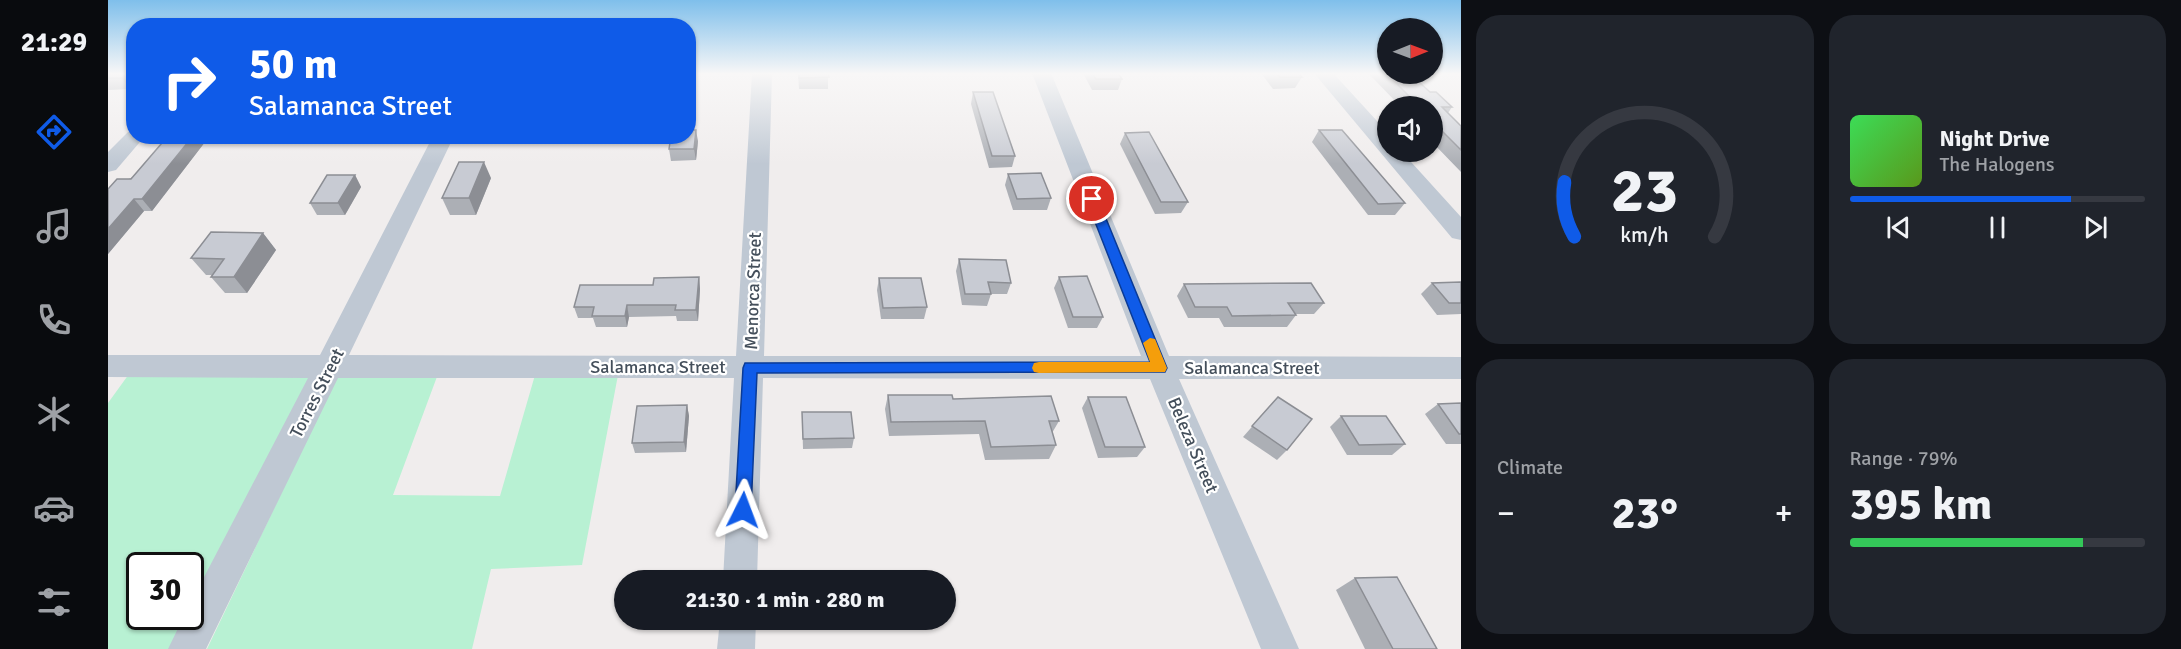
<!DOCTYPE html>
<meta charset="utf-8">
<style>
body{margin:0;font-family:Signika,sans-serif;background:#20242c;color:#f1f3f6;height:100vh;display:flex;flex-direction:column;font-size:22px;white-space:nowrap}
*{box-sizing:border-box;margin:0}
p{font-size:20px;color:#9ea1a6}
.icon{flex:none;width:33px;height:33px;fill:none;stroke:currentColor;stroke-width:2;stroke-linecap:round;stroke-linejoin:round}
.map{position:relative;flex:1;overflow:hidden}
.details{display:flex;flex-direction:column;gap:15px;padding:15px;background:#0d0f14;width:720px}
.details>*{flex:none}
.top-card{position:absolute;left:18px;top:18px;width:570px;height:126px;border-radius:24px;box-shadow:0 2px 4px #0004;background:#0f5be8;color:#fff;overflow:hidden}
.needle{width:39px;rotate:89deg}
.fabs{position:absolute;left:1269px;top:18px;display:grid;gap:12px}
.fabs a{display:grid;place-items:center;width:66px;height:66px;border-radius:50%;background:#171b24;box-shadow:0 2px 4px #0004;font-size:30px}
.speed{position:absolute;left:18px;top:552px;display:flex;gap:12px;font-size:30px;font-weight:700;text-align:center}
.speed>*{display:grid;place-content:center;width:78px;height:78px;border-radius:50%;background:#171b24;box-shadow:0 2px 4px #0004;line-height:1}
.speed .limit{border:3px solid #111;border-radius:9px;background:#fff;color:#111}
.pin{position:absolute;display:grid;place-items:center;width:51px;height:51px;color:#fff;margin:-26px;border:3px solid #fff;border-radius:50%;box-shadow:0 2px 6px #0007}
.me{position:absolute;width:66px;margin:-33px;rotate:3deg;stroke-linejoin:round;filter:drop-shadow(0 0 4px #0008)}
.turn{display:flex;align-items:center;gap:21px;height:126px;padding:0 24px;font-size:27px}
.turn .icon{width:78px;height:78px;stroke-width:2.5}
.turn b{display:block;font-size:42px;line-height:51px}
.big{font-size:45px;font-weight:700;line-height:1.1}
.details .widget{flex:1;display:flex;flex-direction:column;justify-content:center;gap:9px;min-width:0;padding:0 21px;border-radius:24px;background:#20242c}
.details .dial{align-items:center;gap:0}
.dial svg{height:156px;overflow:visible;fill:none;stroke:#363941;stroke-width:7;stroke-linecap:round;text-anchor:middle}
.dial text{fill:#f1f3f6;stroke:none}
.song{display:flex;align-items:center;gap:18px}
.cover{width:72px;height:72px;border-radius:9px;background:linear-gradient(135deg,hsl(130 70% 55%),hsl(90 70% 35%))}
.played{height:6px;border-radius:3px;background:linear-gradient(90deg,#0f5be8 75%,#363941 75%)}
.keys{display:flex;justify-content:space-around;direction:ltr}
.heat{display:flex;justify-content:space-between;align-items:center;font-size:33px;direction:ltr}
.charge{height:9px;border-radius:4px;background:linear-gradient(90deg,#34c759 79%,#363941 0)}
.details .tiles{flex:1;display:grid;gap:15px;grid-template-columns:repeat(2,1fr)}
.trip{position:absolute;left:506px;top:570px;width:342px;height:60px;border-radius:30px;background:#171b24;box-shadow:0 2px 4px #0004;font-weight:700;line-height:60px;text-align:center}
main{display:flex;flex:1;min-height:0}
.tab-bar{display:flex;flex-direction:column;width:108px;justify-content:space-around;align-items:center;background:#090b0e;color:#9ea1a6}
.tab-bar .icon{width:42px;height:42px}
.tab-bar .active{color:#0f5be8}
.tab-bar b{font-size:27px;color:#f1f3f6}
.map>svg:first-child{display:block}
.green{fill:#b8f1d3}
.lines{fill:none;stroke-linecap:round;stroke-linejoin:round}
.minor{fill:#bfc8d3;fill-rule:evenodd}
.wall{fill:#acafb5}
.shaded-wall{fill:#8c8e94}
.building{fill:#c8cbd3;stroke:#8c8e94;stroke-width:1.5}
.route{fill:#0f5be8;stroke:#0a3b97;stroke-width:1.5}
.slow{fill:#f59e0b}
.labels{text-anchor:middle;stroke-width:4.5;stroke-linejoin:round;paint-order:stroke}
.street-label{font-size:18px;fill:#444f5b;stroke:#fff}
</style>
<main>
<nav class="tab-bar">
<b>21:29</b>
<svg class="icon active" aria-label="directions" viewBox="0 0 24 24"><path d="M12 3l9 9-9 9-9-9zM9 14v-3h6M13 9l2 2-2 2"/></svg>
<svg class="icon" aria-label="music" viewBox="0 0 24 24"><path d="M9 18V5l10-2v13"/><circle cx="6" cy="18" r="3"/><circle cx="16" cy="16" r="3"/></svg>
<svg class="icon" aria-label="phone" viewBox="0 0 24 24"><path d="M5 4h4l2 5-3 2q2 4 5 5l2-3 5 2v4C11 20 4 13 5 4z"/></svg>
<svg class="icon" aria-label="climate" viewBox="0 0 24 24"><path d="M12 3v18M4 7l16 10M4 17L20 7"/></svg>
<svg class="icon" aria-label="car" viewBox="0 0 24 24"><path d="M5 17H2v-5l4-1 3-4h7l3 4 3 1v5h-3M9 17h6M6 11h13"/><circle cx="7" cy="17" r="2"/><circle cx="17" cy="17" r="2"/></svg>
<svg class="icon" aria-label="filters" viewBox="0 0 24 24"><path d="M4 7h16M4 17h16"/><circle cx="9" cy="7" r="2"/><circle cx="15" cy="17" r="2"/></svg>
</nav>
<div class="map">
<svg width="1353" height="649" viewBox="0 0 1353 649">
<rect width="100%" height="100%" fill="#f0eded"/>
<g class="green">
<path d="M21,374H207L83,614L82,566H32V616L81,617L64,649H0V403Z"/>
<path d="M230,374H330L285,495L392,496L427,375H510L474,565L383,569L364,649H99Z"/>
</g>
<g class="lines">
<g class="minor">
<path d="M644,73H664L656,356H1033L924,73H943L1061,356L1353,357V379H1071L1191,649H1153L1042,379L655,378L649,580H615L626,378H230L98,649H60L76,616H82V604L200,378L0,377V355H212L325,136H346L241,355L628,356Z"/>
<path d="M1206,73H1225L1280,133V152H1294L1353,217V240L1344,238Z"/>
<path d="M26,130V136H37L8,170L0,172V152L20,132Z"/>
<path d="M612,620H648L647,649H609Z"/>
</g>
</g>
<g class="wall">
<path d="M0,73H26L22,89L0,90Z"/>
<path d="M690,73H720V89H691Z"/>
<path d="M975,73H1010L1014,79L1010,90H984Z"/>
<path d="M1153,73H1190L1194,77L1187,88L1165,89Z"/>
<path d="M1260,73H1280L1322,92L1344,107L1340,113L1353,126V172L1324,142V106H1292Z"/>
<path d="M865,92L907,156L904,167L881,168L863,104Z"/>
<path d="M1211,130L1297,203L1287,215H1260L1204,142Z"/>
<path d="M1017,133L1080,202L1073,213L1047,214L1012,144Z"/>
<path d="M590,141L588,160L563,161L561,149Z"/>
<path d="M97,142L44,211H36L0,254V189Z"/>
<path d="M900,174L943,198L939,210H905L897,185Z"/>
<path d="M247,175L253,187L237,215H209L202,203Z"/>
<path d="M383,178L368,215H342L334,198Z"/>
<path d="M155,233L168,250L139,293H117L103,277L104,275H98L83,258Z"/>
<path d="M851,259L903,283L899,294H883L879,306L854,305L848,271Z"/>
<path d="M591,277L592,289L590,321H569L568,316L521,317L519,327H488L485,318H470L466,307L545,285Z"/>
<path d="M951,277L995,317L989,328H960L946,288Z"/>
<path d="M771,278L819,307L816,319H773L769,290Z"/>
<path d="M1353,282V314L1329,315L1313,294L1324,283Z"/>
<path d="M1076,284L1216,303L1206,314H1187L1188,315L1179,327H1116L1111,318H1080L1069,296Z"/>
<path d="M780,395L845,399L951,421L944,433L948,445L941,459L877,460L871,434L781,436L777,409Z"/>
<path d="M980,397L1037,447L1029,457L990,458L974,408Z"/>
<path d="M1170,397L1179,450L1169,460L1135,437Z"/>
<path d="M1353,403V444H1338L1317,414L1330,404Z"/>
<path d="M579,405L581,416L578,452L527,453L524,443Z"/>
<path d="M694,412L746,438L744,448L695,449Z"/>
<path d="M1233,416L1297,444L1284,455H1239L1222,427Z"/>
<path d="M1247,578L1329,649H1257L1228,590Z"/>
</g>
<g class="shaded-wall">
<path d="M19,73H26V86L22,89L14,78Z"/>
<path d="M588,130L590,141L588,160L586,149Z"/>
<path d="M85,136H93L97,142L44,211L34,199Z"/>
<path d="M376,162L383,178L368,215L361,198Z"/>
<path d="M247,175L253,187L237,215L230,203Z"/>
<path d="M26,199L36,211L0,254V229Z"/>
<path d="M155,233L168,250L139,293L126,277Z"/>
<path d="M591,277L592,289L590,321L588,310Z"/>
<path d="M519,305L521,317L519,327L517,316Z"/>
<path d="M579,405L581,416L578,452L576,442Z"/>
</g>
<g class="building">
<path d="M0,73H19L14,78H0Z"/>
<path d="M691,73H720L721,77L691,78Z"/>
<path d="M984,73H1010L1014,79H988Z"/>
<path d="M1168,73H1190L1194,77H1172Z"/>
<path d="M1278,73L1280,74H1302L1322,92H1328L1344,107H1334L1353,126V150L1324,121V106H1311Z"/>
<path d="M865,92H885L907,156H884Z"/>
<path d="M580,130H588L586,149H561L563,136H580Z"/>
<path d="M1211,130H1234L1297,203L1270,204Z"/>
<path d="M1041,132L1080,202H1053L1017,133Z"/>
<path d="M60,136H85L34,199H26L0,229V189L9,179H23Z"/>
<path d="M351,162H376L361,198H334Z"/>
<path d="M933,173L943,198L909,199L900,174Z"/>
<path d="M219,175H247L230,203H202Z"/>
<path d="M103,232L155,233L126,277H103L116,259L83,258Z"/>
<path d="M851,259L898,260L903,283L880,282L883,294H857Z"/>
<path d="M979,276L995,317H965L951,277Z"/>
<path d="M591,277L588,310H567L568,305H519L517,316H484L486,307H466L472,285H545L546,278Z"/>
<path d="M771,278H813L819,307L775,308Z"/>
<path d="M1353,282V303H1341L1324,283Z"/>
<path d="M1203,283L1216,303H1180L1188,315L1124,316L1119,307H1087L1076,284Z"/>
<path d="M780,395H844L845,399L943,396L951,421H941L948,445L883,447L877,421L783,422Z"/>
<path d="M980,397H1018L1037,447H997Z"/>
<path d="M1170,397L1204,419L1179,450L1144,426Z"/>
<path d="M1353,403V434H1351L1330,404Z"/>
<path d="M579,405L576,442L524,443L529,406Z"/>
<path d="M694,412H743L746,438L695,439Z"/>
<path d="M1233,416H1278L1297,444L1251,445Z"/>
<path d="M1289,577L1329,649H1285L1247,578Z"/>
</g>
<linearGradient id="sky" x2="0" y2="1"><stop stop-color="#7fbfeb"/><stop offset="0.45" stop-color="#f8f7f7"/><stop offset="1" stop-color="#f8f7f7" stop-opacity="0"/></linearGradient>
<rect width="1353" height="164" fill="url(#sky)"/>
<path class="route" d="M984,195L990,199L1059,368L1057,372L649,373L643,510L641,515L635,517L629,515L627,510L635,368L637,363L1042,362L978,199Z"/>
<path class="slow" d="M1042,338L1047,339L1059,368L1057,372L931,373L926,372L924,368L926,363L931,362H1042L1035,343Z"/>
<g class="labels">
<g class="street-label">
<text transform="translate(645 291) rotate(-88)" y="6">Menorca Street</text>
<text x="550" y="373">Salamanca Street</text>
<text x="1144" y="374">Salamanca Street</text>
<text transform="translate(209 393) rotate(-63)" y="6">Torres Street</text>
<text transform="translate(1085 445) rotate(67)" y="6">Beleza Street</text>
</g>
</g>
</svg>
<div class="fabs">
<a><svg class="needle" viewBox="-14 -14 28 28"><path d="M0-13l5 13h-10z" fill="#e53935"/><path d="M0 13l5-13h-10z" fill="#9ea1a6"/></svg></a>
<a><svg class="icon" aria-label="sound" viewBox="0 0 24 24"><path d="M4 9h4l5-4v14l-5-4H4zM17 9q2 3 0 6"/></svg></a>
</div>
<div class="speed"><div class="limit">30</div></div>
<div class="pin" style="left:984px;top:199px;background:#d93025"><svg class="icon" aria-label="arrive" viewBox="0 0 24 24"><path d="M6 21V4h12l-3 4 3 4H6"/></svg></div>
<svg class="me" style="left:635px;top:510px" viewBox="-20 -20 40 40"><path d="M0-17L14 15 0 8-14 15z" fill="#0f5be8" stroke="#fff" stroke-width="4"/></svg>
<div class="trip">21:30 · 1 min · 280 m</div>
<div class="top-card">
<div class="turn"><svg class="icon" aria-label="right" viewBox="0 0 24 24"><path d="M7 20v-9h11M14 6l5 5-5 5"/></svg><div><b>50 m</b>Salamanca Street</div></div>
</div>
</div>
<section class="details">
<div class="tiles">
<div class="widget dial"><svg viewBox="0 0 100 80">
<path d="M14 69A42 42 0 1 1 86 69"/>
<path d="M14 69A42 42 0 0 1 9 41" stroke="#0f5be8"/>
<text x="50" y="56" font-size="32" font-weight="700">23</text>
<text x="50" y="72" font-size="11">km/h</text>
</svg></div>
<div class="widget">
<div class="song"><i class="cover"></i><div><b>Night Drive</b><p>The Halogens</p></div></div>
<div class="played"></div>
<div class="keys"><svg class="icon" aria-label="previous" viewBox="0 0 24 24"><path d="M18 5L8 12l10 7zM5 5v14"/></svg><svg class="icon" aria-label="pause" viewBox="0 0 24 24"><path d="M8 5v14M16 5v14"/></svg><svg class="icon" aria-label="next" viewBox="0 0 24 24"><path d="M6 5l10 7-10 7zM19 5v14"/></svg></div>
</div>
<div class="widget"><p>Climate</p>
<div class="heat"><a>−</a><b class="big">23°</b><a>+</a></div>
</div>
<div class="widget"><p>Range · 79%</p><b class="big">395 km</b><div class="charge"></div></div>
</div>
</section>
</main>
